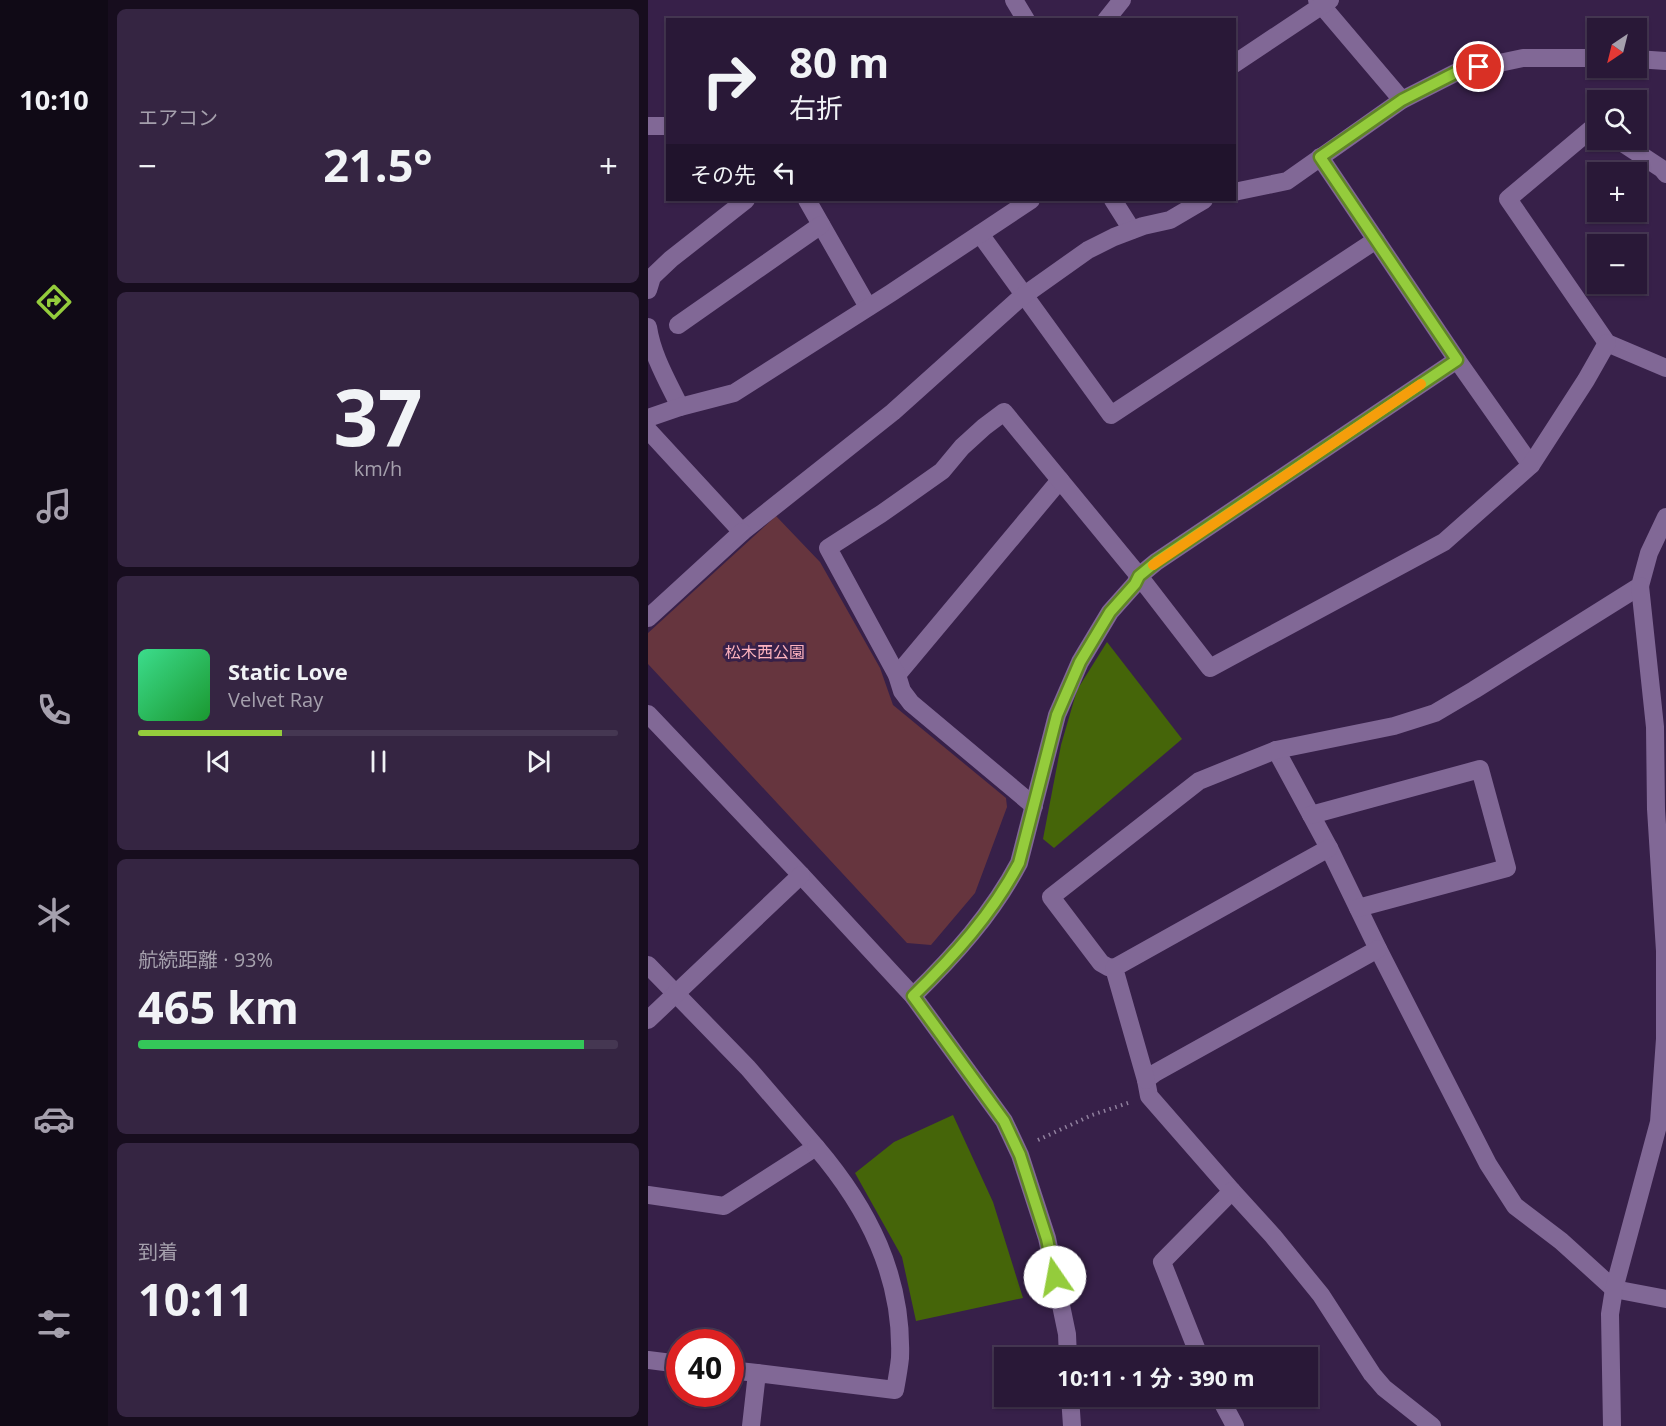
<!DOCTYPE html>
<html lang="ja">
<meta charset="utf-8">
<style>
body{margin:0;font-family:"Open Sans","Noto Sans JP",sans-serif;background:#352542;color:#f1f3f6;height:100vh;display:flex;flex-direction:column;font-size:22px;white-space:nowrap}
*{box-sizing:border-box;margin:0}
p{font-size:20px;color:#a5a0ad}
.icon{flex:none;width:33px;height:33px;fill:none;stroke:currentColor;stroke-width:2;stroke-linecap:round;stroke-linejoin:round}
.map{position:relative;flex:1;overflow:hidden}
.panel{display:flex;flex-direction:column;gap:9px;padding:9px;background:#170d1e;width:540px}
.panel>*{flex:none}
.banner{position:absolute;left:18px;top:18px;width:570px;height:183px;border-radius:0px;box-shadow:0 2px 4px #0004,0 0 0 2px #453752;background:#291837;color:#f1f3f6;overflow:hidden}
.needle{width:39px;rotate:215deg}
.buttons{position:absolute;left:939px;top:18px;display:grid;gap:12px}
.buttons a{display:grid;place-items:center;width:60px;height:60px;border-radius:0px;background:#291837;box-shadow:0 2px 4px #0004,0 0 0 2px #453752;font-size:30px}
.speed{position:absolute;left:18px;top:1329px;display:flex;gap:12px;font-size:30px;font-weight:700;text-align:center}
.speed>*{display:grid;place-content:center;width:78px;height:78px;border-radius:50%;background:#291837;box-shadow:0 2px 4px #0004,0 0 0 2px #453752;line-height:1}
.speed .limit{border:9px solid #d22;background:#fff;color:#111}
.pin{position:absolute;display:grid;place-items:center;width:51px;height:51px;color:#fff;margin:-26px;border:3px solid #fff;border-radius:50%;box-shadow:0 2px 6px #0007}
.me{position:absolute;width:66px;margin:-33px;rotate:348deg;stroke-linejoin:round;filter:drop-shadow(0 0 4px #0008)}
.turn{display:flex;align-items:center;gap:21px;height:126px;padding:0 24px;font-size:27px}
.turn .icon{width:78px;height:78px;stroke-width:2.5}
.turn b{display:block;font-size:42px;line-height:51px}
.then{display:flex;align-items:center;height:57px;padding:0 24px;background:#0003;gap:12px;font-size:22px}
.big{font-size:45px;font-weight:700;line-height:1.1}
.panel .tile{flex:1;display:flex;flex-direction:column;justify-content:center;gap:9px;min-width:0;padding:0 21px;border-radius:9px;background:#352542}
.panel .dial{align-items:center;gap:0}
.dial b{font-size:78px;line-height:1}
.song{display:flex;align-items:center;gap:18px}
.cover{width:72px;height:72px;border-radius:9px;background:linear-gradient(135deg,hsl(150 70% 55%),hsl(130 70% 35%))}
.played{height:6px;border-radius:3px;background:linear-gradient(90deg,#94cc3c 30%,#453752 30%)}
.keys{display:flex;justify-content:space-around;direction:ltr}
.heat{display:flex;justify-content:space-between;align-items:center;font-size:33px;direction:ltr}
.charge{height:9px;border-radius:4px;background:linear-gradient(90deg,#34c759 93%,#453752 0)}
.trip{position:absolute;left:346px;top:1347px;width:324px;height:60px;border-radius:0px;background:#291837;box-shadow:0 2px 4px #0004,0 0 0 2px #453752;font-weight:700;line-height:60px;text-align:center}
main{display:flex;flex:1;min-height:0}
.tabs{display:flex;flex-direction:column;width:108px;justify-content:space-around;align-items:center;background:#100a16;color:#a5a0ad}
.tabs .icon{width:42px;height:42px}
.tabs .selected{color:#94cc3c}
.tabs b{font-size:27px;color:#f1f3f6}
.map>svg:first-child{display:block}
.green{fill:#66353e}
.water{fill:#456509}
.lines{fill:none;stroke-linecap:round;stroke-linejoin:round}
.path{stroke:#90809e;stroke-width:4;stroke-dasharray:1.5 4.5;stroke-linecap:butt}
.minor{stroke:#816896;stroke-width:18}
.route-casing{stroke:#608527;stroke-width:15}
.route{stroke:#94cc3c;stroke-width:10}
.slow{stroke:#f59e0b;stroke-width:10}
.labels{text-anchor:middle;stroke-width:6;stroke-linejoin:round;paint-order:stroke}
.park-label{font-size:16px;fill:#fdb2be;stroke:#372049}
</style>
<main>
<nav class="tabs">
<b>10:10</b>
<svg class="icon selected" aria-label="directions" viewBox="0 0 24 24"><path d="M12 3l9 9-9 9-9-9zM9 14v-3h6M13 9l2 2-2 2"/></svg>
<svg class="icon" aria-label="music" viewBox="0 0 24 24"><path d="M9 18V5l10-2v13"/><circle cx="6" cy="18" r="3"/><circle cx="16" cy="16" r="3"/></svg>
<svg class="icon" aria-label="phone" viewBox="0 0 24 24"><path d="M5 4h4l2 5-3 2q2 4 5 5l2-3 5 2v4C11 20 4 13 5 4z"/></svg>
<svg class="icon" aria-label="climate" viewBox="0 0 24 24"><path d="M12 3v18M4 7l16 10M4 17L20 7"/></svg>
<svg class="icon" aria-label="car" viewBox="0 0 24 24"><path d="M5 17H2v-5l4-1 3-4h7l3 4 3 1v5h-3M9 17h6M6 11h13"/><circle cx="7" cy="17" r="2"/><circle cx="17" cy="17" r="2"/></svg>
<svg class="icon" aria-label="filters" viewBox="0 0 24 24"><path d="M4 7h16M4 17h16"/><circle cx="9" cy="7" r="2"/><circle cx="15" cy="17" r="2"/></svg>
</nav>
<section class="panel">
<div class="tile"><p>エアコン</p>
<div class="heat"><a>−</a><b class="big">21.5°</b><a>+</a></div>
</div>
<div class="tile dial"><b>37</b><p>km/h</p></div>
<div class="tile">
<div class="song"><i class="cover"></i><div><b>Static Love</b><p>Velvet Ray</p></div></div>
<div class="played"></div>
<div class="keys"><svg class="icon" aria-label="previous" viewBox="0 0 24 24"><path d="M18 5L8 12l10 7zM5 5v14"/></svg><svg class="icon" aria-label="pause" viewBox="0 0 24 24"><path d="M8 5v14M16 5v14"/></svg><svg class="icon" aria-label="next" viewBox="0 0 24 24"><path d="M6 5l10 7-10 7zM19 5v14"/></svg></div>
</div>
<div class="tile"><p>航続距離 · 93%</p><b class="big">465 km</b><div class="charge"></div></div>
<div class="tile"><p>到着</p><b class="big">10:11</b></div>
</section>
<div class="map">
<svg width="1018" height="1426" viewBox="0 0 1018 1426">
<rect width="100%" height="100%" fill="#372049"/>
<path class="green" d="M128,516L172,562L232,668L245,705L358,798L359,807L327,893L283,945L259,943L0,664V633Z"/>
<g class="water">
<path d="M459,642L534,739L406,848L395,839L413,745L429,690Z"/>
<path d="M305,1115L345,1202L375,1298L268,1321L254,1257L207,1173L246,1142Z"/>
</g>
<g class="lines">
<path class="path" d="M390,1140L444,1115L480,1103"/>
<g class="minor">
<path d="M366,0L378,20"/>
<path d="M669,0L754,100"/>
<path d="M458,20L474,0"/>
<path d="M988,59L1018,61"/>
<path d="M586,64L682,0"/>
<path d="M0,126H20"/>
<path d="M950,126L948,125L860,199L959,343L1018,368"/>
<path d="M970,140L1014,169L1018,174"/>
<path d="M672,157L809,360L883,465"/>
<path d="M586,192L639,181L754,100L809,72L875,58H950"/>
<path d="M159,200L220,307"/>
<path d="M465,200L484,230"/>
<path d="M332,234L463,415L728,240"/>
<path d="M0,290L4,277L23,259L98,200"/>
<path d="M30,325L173,225"/>
<path d="M0,327C4,355 20,382 32,407"/>
<path d="M0,418L32,407L86,393L243,293L383,200"/>
<path d="M0,430L94,532L245,412L371,299L440,250L466,237L495,226L522,220L556,200"/>
<path d="M0,618L94,532"/>
<path d="M249,675L412,480"/>
<path d="M0,714L153,875L265,996L356,1121L372,1155L399,1238L419,1334L420,1358"/>
<path d="M628,750L681,848L730,949L840,1164L867,1206L913,1241L966,1289L1018,1299"/>
<path d="M386,806L263,703L254,691L249,675L180,548L233,514L294,471L314,447L336,427L356,412L491,576L562,668L796,542L883,465L938,380L959,343"/>
<path d="M663,815L832,769L859,868L710,908"/>
<path d="M730,949L507,1073L498,1080L501,1096L584,1191L625,1236L673,1295L724,1374L736,1388L784,1426"/>
<path d="M0,965L100,1068L168,1147L76,1206L0,1195"/>
<path d="M466,968L460,967L453,963L403,897L551,781L628,750L746,726L787,713L826,690L992,586L1001,553L1018,517"/>
<path d="M265,996C306,956 344,914 371,863L409,715L432,662L462,612L487,584L491,576L508,562L809,360"/>
<path d="M0,1020L153,875"/>
<path d="M498,1080L466,968L681,848"/>
<path d="M552,1358L514,1262L584,1191"/>
<path d="M0,1360L32,1364"/>
<path d="M82,1370L109,1373"/>
<path d="M422,1396L424,1426"/>
<path d="M571,1396L587,1426"/>
<path d="M103,1426L109,1373L247,1390C249,1379 251,1368 252,1358C255,1276 220,1208 168,1147"/>
<path d="M964,1426L962,1314L966,1289L1011,1122L1017,1039V951L1008,809L1007,727L992,586"/>
</g>
</g>
<g class="lines">
<g class="route-casing">
<path id="route" d="M407,1277L399,1239L372,1155L356,1121L265,996C306,956 344,914 371,863L409,715L432,662L462,612L487,584L491,576L508,562L809,360L672,157L754,100L809,72L831,67"/>
</g>
<use href="#route" class="route"/>
<path class="slow" d="M505,565L773,384"/>
</g>
<g class="labels">
<g class="park-label">
<text x="117" y="658">松木西公園</text>
</g>
</g>
</svg>
<div class="buttons">
<a><svg class="needle" viewBox="-14 -14 28 28"><path d="M0-13l5 13h-10z" fill="#e53935"/><path d="M0 13l5-13h-10z" fill="#a5a0ad"/></svg></a>
<a><svg class="icon" aria-label="search" viewBox="0 0 24 24"><circle cx="10" cy="10" r="6"/><path d="M15 15l6 6"/></svg></a>
<a>+</a>
<a>−</a>
</div>
<div class="speed"><div class="limit">40</div></div>
<div class="pin" style="left:831px;top:67px;background:#d93025"><svg class="icon" aria-label="arrive" viewBox="0 0 24 24"><path d="M6 21V4h12l-3 4 3 4H6"/></svg></div>
<svg class="me" style="left:407px;top:1277px" viewBox="-20 -20 40 40"><circle r="19" fill="#fff"/><path d="M0-13L10 11 0 6-10 11z" fill="#94cc3c"/></svg>
<div class="trip">10:11 · 1 分 · 390 m</div>
<div class="banner">
<div class="turn"><svg class="icon" aria-label="right" viewBox="0 0 24 24"><path d="M7 20v-9h11M14 6l5 5-5 5"/></svg><div><b>80 m</b>右折</div></div>
<div class="then">その先<svg class="icon" aria-label="left" viewBox="0 0 24 24"><path d="M17 20v-9H6M10 6l-5 5 5 5"/></svg></div>
</div>
</div>
</main>
